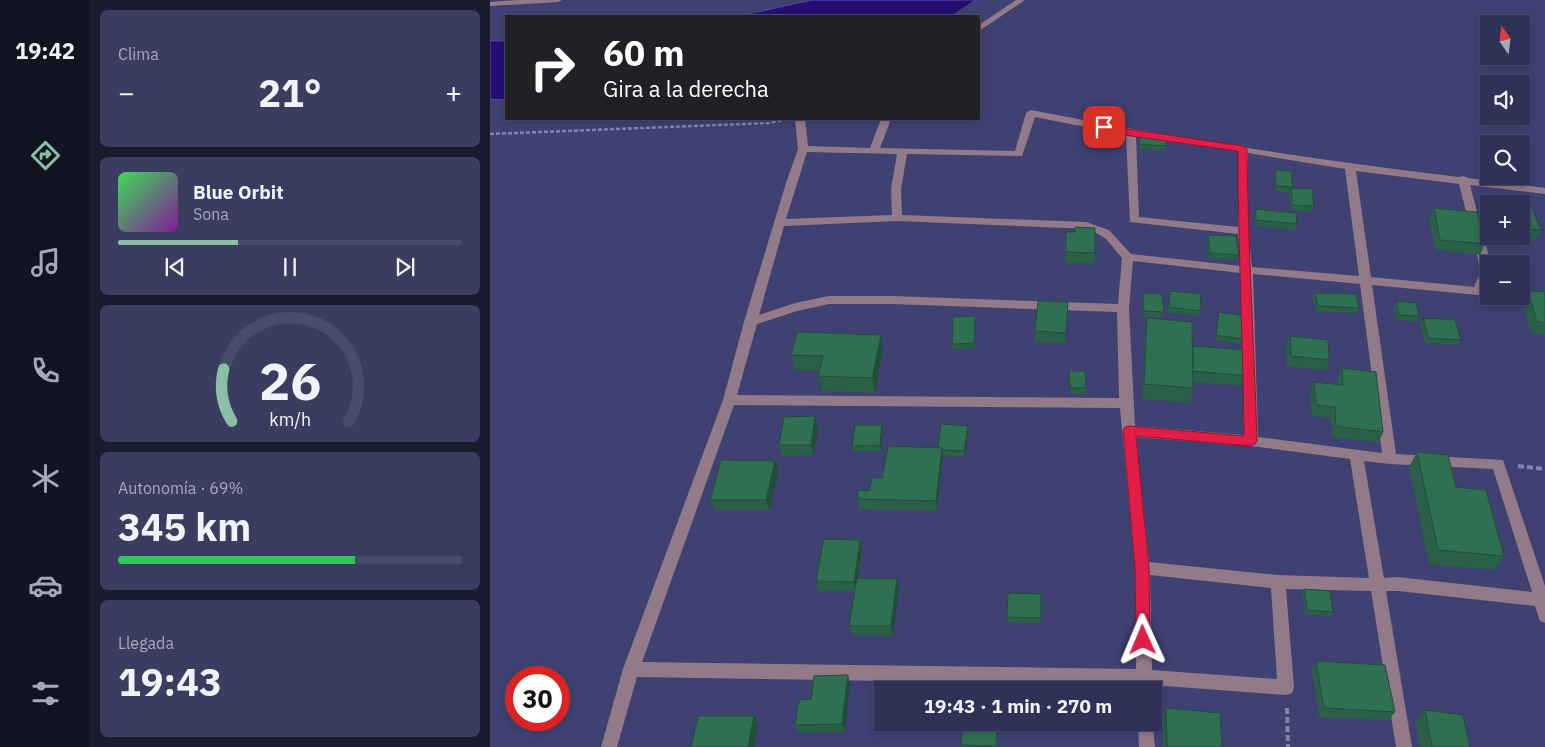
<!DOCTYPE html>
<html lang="es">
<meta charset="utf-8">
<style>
body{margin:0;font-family:"IBM Plex Sans",sans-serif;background:#3b3d60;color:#f1f3f6;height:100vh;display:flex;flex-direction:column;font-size:19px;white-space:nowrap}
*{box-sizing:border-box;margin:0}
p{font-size:16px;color:#a7a9b9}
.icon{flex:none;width:28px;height:28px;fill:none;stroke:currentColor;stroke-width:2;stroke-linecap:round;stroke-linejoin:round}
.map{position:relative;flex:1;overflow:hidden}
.drawer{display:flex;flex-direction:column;gap:10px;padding:10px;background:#1a1b2f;width:400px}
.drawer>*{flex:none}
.top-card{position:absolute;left:15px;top:15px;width:475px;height:105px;border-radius:0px;box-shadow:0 2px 8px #0003,0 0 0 1px #4a4c6c;background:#202124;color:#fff;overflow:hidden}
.needle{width:32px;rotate:346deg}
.tools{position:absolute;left:990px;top:15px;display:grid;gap:10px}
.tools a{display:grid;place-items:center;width:50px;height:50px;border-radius:0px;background:#2f3156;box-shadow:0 2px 8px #0003,0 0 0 1px #4a4c6c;font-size:25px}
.speed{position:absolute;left:15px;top:666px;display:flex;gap:10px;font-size:25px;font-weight:700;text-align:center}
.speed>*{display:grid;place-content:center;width:65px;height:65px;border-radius:50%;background:#2f3156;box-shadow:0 2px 8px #0003,0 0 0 1px #4a4c6c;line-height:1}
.speed .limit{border:8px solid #d22;background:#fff;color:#111}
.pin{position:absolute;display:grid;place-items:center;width:42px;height:42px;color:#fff;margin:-21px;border-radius:10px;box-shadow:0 2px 8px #0006}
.me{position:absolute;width:55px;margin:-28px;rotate:359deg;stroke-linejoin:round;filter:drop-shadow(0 0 4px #0008)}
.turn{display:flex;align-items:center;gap:18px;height:105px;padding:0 15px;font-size:22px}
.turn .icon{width:65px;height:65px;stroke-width:2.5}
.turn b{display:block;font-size:35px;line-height:42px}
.big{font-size:38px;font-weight:800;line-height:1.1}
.drawer .card{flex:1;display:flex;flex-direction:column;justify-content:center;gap:8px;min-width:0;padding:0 18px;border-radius:8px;background:#3b3d60}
.drawer .dial{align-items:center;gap:0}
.dial svg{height:130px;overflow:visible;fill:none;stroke:#4a4c6c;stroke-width:7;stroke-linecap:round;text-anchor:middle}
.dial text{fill:#f1f3f6;stroke:none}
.song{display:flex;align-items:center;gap:15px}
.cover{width:60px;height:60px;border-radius:8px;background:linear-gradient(135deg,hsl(130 70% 55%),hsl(290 70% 35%))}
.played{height:5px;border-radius:2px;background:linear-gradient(90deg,#8abfa5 35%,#4a4c6c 35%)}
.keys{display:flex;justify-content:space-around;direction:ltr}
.heat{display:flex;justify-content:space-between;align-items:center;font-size:28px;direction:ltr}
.charge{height:8px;border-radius:4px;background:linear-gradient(90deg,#34c759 69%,#4a4c6c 0)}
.trip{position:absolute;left:384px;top:681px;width:288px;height:50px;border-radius:0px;background:#2f3156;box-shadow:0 2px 8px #0003,0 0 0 1px #4a4c6c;font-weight:800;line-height:50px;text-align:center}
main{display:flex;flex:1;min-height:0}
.menu{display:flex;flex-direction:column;width:90px;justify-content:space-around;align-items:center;background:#131422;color:#a7a9b9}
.menu .icon{width:35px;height:35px}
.menu .on{color:#8abfa5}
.menu b{font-size:22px;color:#f1f3f6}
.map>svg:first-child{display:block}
.water{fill:#240e72;stroke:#564897}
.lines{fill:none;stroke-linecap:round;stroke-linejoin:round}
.path-far1{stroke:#8184ac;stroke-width:2.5;stroke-dasharray:4 2;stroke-linecap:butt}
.path{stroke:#8184ac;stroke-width:4;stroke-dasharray:6 3;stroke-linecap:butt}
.minor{fill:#937a89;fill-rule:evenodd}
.wall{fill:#296047}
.shaded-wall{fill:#224e39}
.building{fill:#307052;stroke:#224e39}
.route{fill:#e11d48;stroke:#92132f}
</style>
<main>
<nav class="menu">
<b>19:42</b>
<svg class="icon on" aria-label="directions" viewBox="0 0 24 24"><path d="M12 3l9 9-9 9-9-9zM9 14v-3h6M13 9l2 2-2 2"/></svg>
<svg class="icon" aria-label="music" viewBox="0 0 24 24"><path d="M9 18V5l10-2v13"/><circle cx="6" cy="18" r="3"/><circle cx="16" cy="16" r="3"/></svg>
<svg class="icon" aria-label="phone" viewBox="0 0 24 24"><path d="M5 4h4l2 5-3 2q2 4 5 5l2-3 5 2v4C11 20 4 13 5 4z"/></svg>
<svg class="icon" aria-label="climate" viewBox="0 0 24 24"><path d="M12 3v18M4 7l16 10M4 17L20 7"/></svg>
<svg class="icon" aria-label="car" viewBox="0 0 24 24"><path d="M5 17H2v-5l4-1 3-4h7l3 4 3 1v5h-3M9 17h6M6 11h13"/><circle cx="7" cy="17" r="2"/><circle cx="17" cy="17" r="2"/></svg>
<svg class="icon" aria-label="filters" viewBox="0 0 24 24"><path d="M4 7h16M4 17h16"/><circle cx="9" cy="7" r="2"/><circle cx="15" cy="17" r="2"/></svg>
</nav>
<section class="drawer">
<div class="card"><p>Clima</p>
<div class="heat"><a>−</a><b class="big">21°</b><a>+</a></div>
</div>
<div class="card">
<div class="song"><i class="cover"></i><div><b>Blue Orbit</b><p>Sona</p></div></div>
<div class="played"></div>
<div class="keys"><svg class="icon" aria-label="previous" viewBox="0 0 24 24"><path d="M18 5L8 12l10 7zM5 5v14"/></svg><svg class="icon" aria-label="pause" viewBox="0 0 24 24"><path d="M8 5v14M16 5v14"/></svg><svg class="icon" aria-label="next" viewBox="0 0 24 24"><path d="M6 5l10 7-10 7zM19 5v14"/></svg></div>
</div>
<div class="card dial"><svg viewBox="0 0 100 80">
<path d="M14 69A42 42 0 1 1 86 69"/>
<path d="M14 69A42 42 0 0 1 9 37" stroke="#8abfa5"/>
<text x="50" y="56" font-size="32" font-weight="700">26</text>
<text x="50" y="72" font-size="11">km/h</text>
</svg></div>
<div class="card"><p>Autonomía · 69%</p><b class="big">345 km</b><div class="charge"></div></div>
<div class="card"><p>Llegada</p><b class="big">19:43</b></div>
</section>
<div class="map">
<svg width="1055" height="747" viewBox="0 0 1055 747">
<rect width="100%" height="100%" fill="#3f4172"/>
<g class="water">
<path d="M322,0H486L462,16H250Z"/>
<path d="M0,41H16V100L0,99Z"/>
</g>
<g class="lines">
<path class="path-far1" d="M0,134L279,123L294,120"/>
<g class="path">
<path d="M1028,466L1055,469"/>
<path d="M797,708L798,747"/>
</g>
<g class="minor">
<path d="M27,0H72L68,2L0,6V2Z"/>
<path d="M526,0H535L489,31V25Z"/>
<path d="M541,110C683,138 826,160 969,177L973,176L978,178L1055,188V194L980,185L1001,264H999V280L995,288H999V296L882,285L906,454L1013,460L1055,586V623L1050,621L1045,606L908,591H896L922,747H906L881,591L796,589L804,687L802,693L796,695L662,685V690H646V685L147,677L127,747H111L133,669L233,400L254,322L296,183L308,149L305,119H315L318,146L380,148L391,119H401L390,148L525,151L536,113ZM545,117L636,135L640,222L748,234L751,266L641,254L619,230L596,222L412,215L411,189L417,154L532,156ZM646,137L748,151V227L649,217ZM317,152L407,154L401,189L402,215L296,219ZM758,153L855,169L869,276L762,267L758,231ZM866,171L969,184L991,271L984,287L881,277ZM407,221L600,229L616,239L632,258L628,304L402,296H339L305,303L269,315L294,226ZM643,261L751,273L754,435L645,426L639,308ZM763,274L870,284L892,453L768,437ZM339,304H402L627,312L629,398L247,395L267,324L307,311ZM244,405L630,408L645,568L646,669L152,662ZM646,437L761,446L860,459L879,578L788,575L659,562ZM874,461L900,464L1003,469L1042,592L908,577L894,578ZM660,575L781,588L787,679L662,670Z"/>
<path d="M1031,291L1055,293V301L1027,298L1026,296H1031Z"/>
<path d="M662,718L665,747H649L648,722H662Z"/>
</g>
</g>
<g class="wall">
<path d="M650,135L676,146V151L649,149Z"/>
<path d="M786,170L802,188L824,206L822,212L801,210L799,193L785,191V175Z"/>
<path d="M1005,198L1039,201L1051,230L1045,241L1011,239L1010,236H1031V204H1003Z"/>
<path d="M944,208L995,244L990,255L946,250L939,219Z"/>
<path d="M766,209L807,224L805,230L765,226L764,214Z"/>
<path d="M576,232L605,253V263H575Z"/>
<path d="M718,235L749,255L747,260L719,259L717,240Z"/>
<path d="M680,291L710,311L709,316L678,313Z"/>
<path d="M1038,291L1055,292V334L1041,333L1032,301Z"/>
<path d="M653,293L674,312L673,317L653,316L652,298Z"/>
<path d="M825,293L869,308L867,313L826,312L823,298Z"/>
<path d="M906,301L929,316L927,322L907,320L903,307Z"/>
<path d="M578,302L575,343L545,342V331Z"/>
<path d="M729,312L752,339L750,344L725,340Z"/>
<path d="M485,316V349H462V344Z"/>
<path d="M657,318L703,346L756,376L753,386L703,382V388L700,403L652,399L655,334Z"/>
<path d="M933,318L971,340L968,345L935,343L930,323Z"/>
<path d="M800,336L839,360L836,371L797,366L796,347Z"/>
<path d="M393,350L385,393L332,391L328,376L330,371L305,370L301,355Z"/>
<path d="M852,368L893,432L889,442L842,437L841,418L822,416L820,392L824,382L848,384V378Z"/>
<path d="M579,371L596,388V394H580Z"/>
<path d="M328,427L324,455L292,456L289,445Z"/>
<path d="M393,430L391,451H363L362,446Z"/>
<path d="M478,431L475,457L453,456L447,511L369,509L367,499L379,491L392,478Z"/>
<path d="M927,452L966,487L1014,556L1004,570L939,564L919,467Z"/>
<path d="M285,461L288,471L280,510H225L220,500Z"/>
<path d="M370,540L372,549L368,578L407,579L409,588L403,636L362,635L359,626L365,591H329L326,581Z"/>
<path d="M814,589L843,612L840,616L815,614L812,594Z"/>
<path d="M518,593L551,594V623L517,622Z"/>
<path d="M826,661L905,712L899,720L829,717L822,670Z"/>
<path d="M360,684L355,732L309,733L305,725L321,699Z"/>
<path d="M676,708L732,747H673V721Z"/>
<path d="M935,710L980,747H930L926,722Z"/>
<path d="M473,722H507V747H472Z"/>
</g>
<g class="shaded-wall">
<path d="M391,335L393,350L385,393L382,378Z"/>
<path d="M325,416L328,427L324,455L321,445Z"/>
<path d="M392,425L393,430L391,451L390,445Z"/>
<path d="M478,426V431L475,457L474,451Z"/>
<path d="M452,448L453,458L447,511L446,501Z"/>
<path d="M285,461L288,471L280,510L276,500Z"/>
<path d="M370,540L372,549L366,592L364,582Z"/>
<path d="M407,579L409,588L403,636L401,626Z"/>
<path d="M358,675L360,684L355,732L352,724Z"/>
<path d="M264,716L268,724L264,747H258Z"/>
</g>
<g class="building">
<path d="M650,135L677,137L676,146L649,144Z"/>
<path d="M786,170L802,171V187L786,186Z"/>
<path d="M801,188L822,189L824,206L802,205Z"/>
<path d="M1005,198L1039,201L1051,230L1031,229V204H1007Z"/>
<path d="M944,208L987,212L995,244L950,240Z"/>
<path d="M766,209L806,213L807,224L766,220Z"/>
<path d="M585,227L605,228V253L576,252V232H585Z"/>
<path d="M718,235L746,236L749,255L720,253Z"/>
<path d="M680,291L711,294L710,311L679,307Z"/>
<path d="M1038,291L1055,292V323L1047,322Z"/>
<path d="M653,293L672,294L674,312L654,311Z"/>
<path d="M825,293L866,294L869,308L828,306Z"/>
<path d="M548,301L578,302L576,333L545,331Z"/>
<path d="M906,301L926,303L929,316L909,315Z"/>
<path d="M729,312L754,316L752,339L726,335Z"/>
<path d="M485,316L484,343L462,344L463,317Z"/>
<path d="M657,318L702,322L703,388L654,384Z"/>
<path d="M933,318L965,320L971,340L938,338Z"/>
<path d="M307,332L391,335L382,378L328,376L333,356L301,355Z"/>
<path d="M800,336L838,340L839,360L801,356Z"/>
<path d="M703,346L755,350L756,376L703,371Z"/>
<path d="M852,368L886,372L893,432L846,426L845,407L826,405L824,382L853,385Z"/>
<path d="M579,371H595L596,388H580Z"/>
<path d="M325,416L321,445H289L294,417Z"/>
<path d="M451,424L478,426L474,451L452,450V448H448Z"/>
<path d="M365,425H392L390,445L362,446Z"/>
<path d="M398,446L452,448L446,501L367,499L368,490L379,491L382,478H392Z"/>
<path d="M927,452L958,455L966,487L996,490L1014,556L948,550Z"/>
<path d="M231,460L285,461L276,500H220Z"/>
<path d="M334,539L370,540L364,582L326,581Z"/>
<path d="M367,578L407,579L401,626H359Z"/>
<path d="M814,589L840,591L843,612L817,610Z"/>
<path d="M518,593L551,594V618L517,617Z"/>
<path d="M826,661L895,665L905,712L834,708Z"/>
<path d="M358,675L352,724L305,725L309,700L321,699L324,676Z"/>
<path d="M676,708L730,713L732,747H677Z"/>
<path d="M935,710L973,715L980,747H942Z"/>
<path d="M208,716H264L258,747H201Z"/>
<path d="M473,722H507L506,746L471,745Z"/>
</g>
<path class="route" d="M611,125L753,146L757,149C758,246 764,344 767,441L765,444L760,446L646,436L659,568L660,640L658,645L653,647L648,645L646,640L645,568L633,431L635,427L639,426L754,436C753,341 748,246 748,151L641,136L611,129Z"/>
</svg>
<div class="tools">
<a><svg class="needle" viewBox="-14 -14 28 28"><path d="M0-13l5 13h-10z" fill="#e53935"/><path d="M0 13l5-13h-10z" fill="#a7a9b9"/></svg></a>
<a><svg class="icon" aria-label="sound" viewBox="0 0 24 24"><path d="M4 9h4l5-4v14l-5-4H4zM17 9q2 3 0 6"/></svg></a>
<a><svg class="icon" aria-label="search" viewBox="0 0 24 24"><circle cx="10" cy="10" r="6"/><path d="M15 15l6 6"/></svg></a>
<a>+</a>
<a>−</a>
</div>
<div class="speed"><div class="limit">30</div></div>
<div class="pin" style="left:614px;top:127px;background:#d93025"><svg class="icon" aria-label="arrive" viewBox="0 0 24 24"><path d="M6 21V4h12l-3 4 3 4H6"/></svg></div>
<svg class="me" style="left:653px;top:640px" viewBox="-20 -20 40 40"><path d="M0-17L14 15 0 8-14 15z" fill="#e11d48" stroke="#fff" stroke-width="4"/></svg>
<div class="trip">19:43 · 1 min · 270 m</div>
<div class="top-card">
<div class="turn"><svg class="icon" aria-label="right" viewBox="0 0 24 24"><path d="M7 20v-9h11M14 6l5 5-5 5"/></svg><div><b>60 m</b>Gira a la derecha</div></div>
</div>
</div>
</main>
